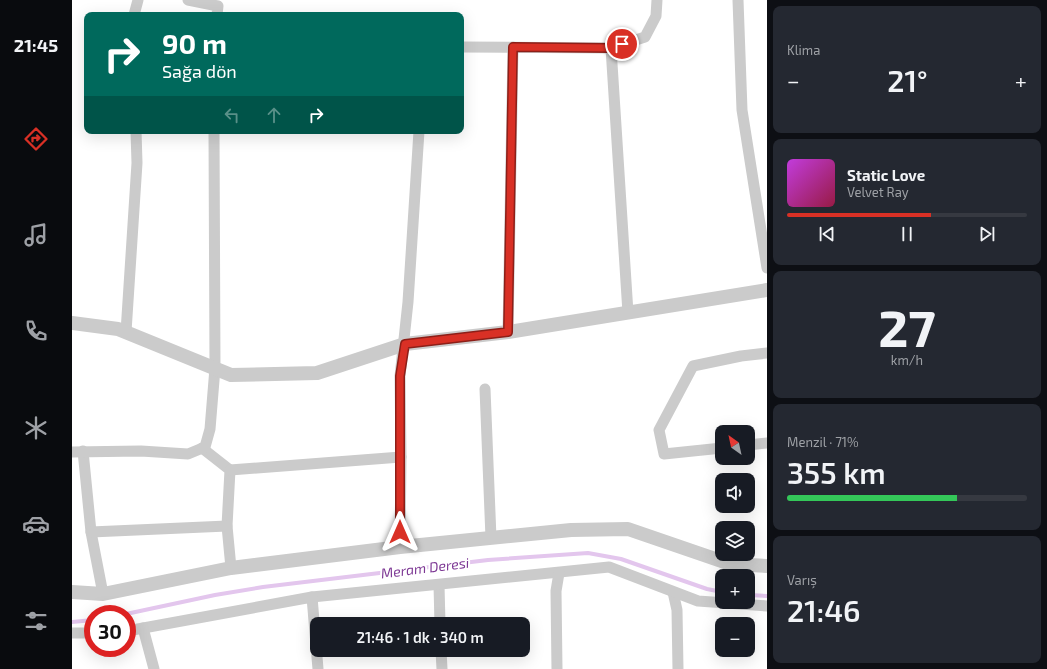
<!DOCTYPE html>
<html lang="tr">
<meta charset="utf-8">
<style>
body{margin:0;font-family:"Exo 2",sans-serif;background:#242831;color:#f1f3f6;height:100vh;display:flex;flex-direction:column;font-size:15px;white-space:nowrap}
*{box-sizing:border-box;margin:0}
p{font-size:13px;color:#9ea1a6}
.icon{flex:none;width:22px;height:22px;fill:none;stroke:currentColor;stroke-width:2;stroke-linecap:round;stroke-linejoin:round}
.map{position:relative;flex:1;overflow:hidden}
.drawer{display:flex;flex-direction:column;gap:6px;padding:6px;background:#0d0f14;width:280px}
.drawer>*{flex:none}
.banner{position:absolute;left:12px;top:12px;width:380px;height:122px;border-radius:8px;box-shadow:0 4px 16px #0002;background:#00695c;color:#fff;overflow:hidden}
.needle{width:26px;rotate:327deg}
.controls{position:absolute;left:643px;top:425px;display:grid;gap:8px}
.controls a{display:grid;place-items:center;width:40px;height:40px;border-radius:8px;background:#171b24;box-shadow:0 4px 16px #0002;font-size:20px}
.speed{position:absolute;left:12px;top:605px;display:flex;gap:8px;font-size:20px;font-weight:700;text-align:center}
.speed>*{display:grid;place-content:center;width:52px;height:52px;border-radius:50%;background:#171b24;box-shadow:0 4px 16px #0002;line-height:1}
.speed .limit{border:6px solid #d22;background:#fff;color:#111}
.pin{position:absolute;display:grid;place-items:center;width:34px;height:34px;color:#fff;margin:-17px;border:2px solid #fff;border-radius:50%;box-shadow:0 1px 4px #0007}
.me{position:absolute;width:44px;margin:-22px;rotate:0deg;stroke-linejoin:round;filter:drop-shadow(0 0 3px #0008)}
.turn{display:flex;align-items:center;gap:14px;height:84px;padding:0 12px;font-size:18px}
.turn .icon{width:52px;height:52px;stroke-width:2.5}
.turn b{display:block;font-size:28px;line-height:34px}
.lanes{display:flex;align-items:center;height:38px;padding:0 12px;background:#0003;justify-content:center;gap:20px;direction:ltr}
.lanes .off{opacity:.35}
.big{font-size:30px;font-weight:600;line-height:1.1}
.drawer .card{flex:1;display:flex;flex-direction:column;justify-content:center;gap:6px;min-width:0;padding:0 14px;border-radius:8px;background:#242831}
.drawer .dial{align-items:center;gap:0}
.dial b{font-size:52px;line-height:1}
.song{display:flex;align-items:center;gap:12px}
.cover{width:48px;height:48px;border-radius:6px;background:linear-gradient(135deg,hsl(290 70% 55%),hsl(340 70% 35%))}
.played{height:4px;border-radius:2px;background:linear-gradient(90deg,#d93025 60%,#363941 60%)}
.keys{display:flex;justify-content:space-around;direction:ltr}
.heat{display:flex;justify-content:space-between;align-items:center;font-size:22px;direction:ltr}
.charge{height:6px;border-radius:3px;background:linear-gradient(90deg,#34c759 71%,#363941 0)}
.trip{position:absolute;left:238px;top:617px;width:220px;height:40px;border-radius:8px;background:#171b24;box-shadow:0 4px 16px #0002;font-weight:600;line-height:40px;text-align:center}
main{display:flex;flex:1;min-height:0}
.dock{display:flex;flex-direction:column;width:72px;justify-content:space-around;align-items:center;background:#090b0e;color:#9ea1a6}
.dock .icon{width:28px;height:28px}
.dock .active{color:#d93025}
.dock b{font-size:18px;color:#f1f3f6}
.map>svg:first-child{display:block}
.lines{fill:none;stroke-linecap:round;stroke-linejoin:round}
.stream{stroke:#e3c6ed;stroke-width:4}
.minor{stroke:#cbcbcb;stroke-width:11}
.tertiary{stroke:#cbcbcb;stroke-width:14}
.route-casing{stroke:#8d1f18;stroke-width:10}
.route{stroke:#d93025;stroke-width:7}
.labels{text-anchor:middle;stroke-width:4;stroke-linejoin:round;paint-order:stroke}
.water-label{font-size:14px;font-style:italic;fill:#7d3894;stroke:#fff}
</style>
<main>
<nav class="dock">
<b>21:45</b>
<svg class="icon active" aria-label="directions" viewBox="0 0 24 24"><path d="M12 3l9 9-9 9-9-9zM9 14v-3h6M13 9l2 2-2 2"/></svg>
<svg class="icon" aria-label="music" viewBox="0 0 24 24"><path d="M9 18V5l10-2v13"/><circle cx="6" cy="18" r="3"/><circle cx="16" cy="16" r="3"/></svg>
<svg class="icon" aria-label="phone" viewBox="0 0 24 24"><path d="M5 4h4l2 5-3 2q2 4 5 5l2-3 5 2v4C11 20 4 13 5 4z"/></svg>
<svg class="icon" aria-label="climate" viewBox="0 0 24 24"><path d="M12 3v18M4 7l16 10M4 17L20 7"/></svg>
<svg class="icon" aria-label="car" viewBox="0 0 24 24"><path d="M5 17H2v-5l4-1 3-4h7l3 4 3 1v5h-3M9 17h6M6 11h13"/><circle cx="7" cy="17" r="2"/><circle cx="17" cy="17" r="2"/></svg>
<svg class="icon" aria-label="filters" viewBox="0 0 24 24"><path d="M4 7h16M4 17h16"/><circle cx="9" cy="7" r="2"/><circle cx="15" cy="17" r="2"/></svg>
</nav>
<div class="map">
<svg width="695" height="669" viewBox="0 0 695 669">
<rect width="100%" height="100%" fill="#fff"/>
<g class="lines">
<g class="stream">
<path d="M676,595L695,596"/>
<path d="M54,614L143,595L191,587L416,560L516,553L549,559L635,589L650,592"/>
<path d="M0,622L21,620"/>
</g>
<g class="minor">
<path d="M116,0L146,6L145,15"/>
<path d="M666,0L670,110L695,268"/>
<path d="M62,15L66,0"/>
<path d="M389,47L539,48L556,313"/>
<path d="M539,48L573,37L584,16L585,0"/>
<path d="M54,332L65,163L64,131"/>
<path d="M436,332L441,47"/>
<path d="M413,389L419,538"/>
<path d="M676,445L695,443"/>
<path d="M130,448L158,470L155,526L159,568"/>
<path d="M650,448L592,454L587,430L621,366L669,356L695,353"/>
<path d="M11,451L19,532L31,594"/>
<path d="M0,452L69,451L116,454L133,447L138,429L143,368L142,131"/>
<path d="M329,457L328,376L336,302L347,131"/>
<path d="M158,470L329,457L328,547"/>
<path d="M19,532L155,526"/>
<path d="M367,585L368,624"/>
<path d="M601,592L605,610L606,669"/>
<path d="M240,597L537,567L626,601L695,606"/>
<path d="M71,628L82,669"/>
<path d="M55,631L240,597L246,669"/>
<path d="M0,633H21"/>
<path d="M369,650L370,669"/>
<path d="M485,669L484,591L487,573"/>
</g>
<g class="tertiary">
<path d="M0,323L46,329L159,375L245,373L333,344L436,332L695,290"/>
<path d="M0,592L31,594L159,568L328,547L499,530L556,529L658,564L695,566"/>
</g>
</g>
<g class="lines">
<g class="route-casing">
<path id="route" d="M328,532V376L333,344L436,332L441,47L539,48L550,44"/>
</g>
<use href="#route" class="route"/>
</g>
<g class="labels">
<g class="water-label">
<text transform="translate(353 568) rotate(-7)" y="5">Meram Deresi</text>
</g>
</g>
</svg>
<div class="controls">
<a><svg class="needle" viewBox="-14 -14 28 28"><path d="M0-13l5 13h-10z" fill="#e53935"/><path d="M0 13l5-13h-10z" fill="#9ea1a6"/></svg></a>
<a><svg class="icon" aria-label="sound" viewBox="0 0 24 24"><path d="M4 9h4l5-4v14l-5-4H4zM17 9q2 3 0 6"/></svg></a>
<a><svg class="icon" aria-label="layers" viewBox="0 0 24 24"><path d="M12 4l9 5-9 5-9-5zM3 14l9 5 9-5"/></svg></a>
<a>+</a>
<a>−</a>
</div>
<div class="speed"><div class="limit">30</div></div>
<div class="pin" style="left:550px;top:44px;background:#d93025"><svg class="icon" aria-label="arrive" viewBox="0 0 24 24"><path d="M6 21V4h12l-3 4 3 4H6"/></svg></div>
<svg class="me" style="left:328px;top:532px" viewBox="-20 -20 40 40"><path d="M0-17L14 15 0 8-14 15z" fill="#d93025" stroke="#fff" stroke-width="4"/></svg>
<div class="trip">21:46 · 1 dk · 340 m</div>
<div class="banner">
<div class="turn"><svg class="icon" aria-label="right" viewBox="0 0 24 24"><path d="M7 20v-9h11M14 6l5 5-5 5"/></svg><div><b>90 m</b>Sağa dön</div></div>
<div class="lanes"><svg class="icon off" aria-label="left" viewBox="0 0 24 24"><path d="M17 20v-9H6M10 6l-5 5 5 5"/></svg><svg class="icon off" aria-label="ahead" viewBox="0 0 24 24"><path d="M12 20V5M6 11l6-6 6 6"/></svg><svg class="icon" aria-label="right" viewBox="0 0 24 24"><path d="M7 20v-9h11M14 6l5 5-5 5"/></svg></div>
</div>
</div>
<section class="drawer">
<div class="card"><p>Klima</p>
<div class="heat"><a>−</a><b class="big">21°</b><a>+</a></div>
</div>
<div class="card">
<div class="song"><i class="cover"></i><div><b>Static Love</b><p>Velvet Ray</p></div></div>
<div class="played"></div>
<div class="keys"><svg class="icon" aria-label="previous" viewBox="0 0 24 24"><path d="M18 5L8 12l10 7zM5 5v14"/></svg><svg class="icon" aria-label="pause" viewBox="0 0 24 24"><path d="M8 5v14M16 5v14"/></svg><svg class="icon" aria-label="next" viewBox="0 0 24 24"><path d="M6 5l10 7-10 7zM19 5v14"/></svg></div>
</div>
<div class="card dial"><b>27</b><p>km/h</p></div>
<div class="card"><p>Menzil · 71%</p><b class="big">355 km</b><div class="charge"></div></div>
<div class="card"><p>Varış</p><b class="big">21:46</b></div>
</section>
</main>
